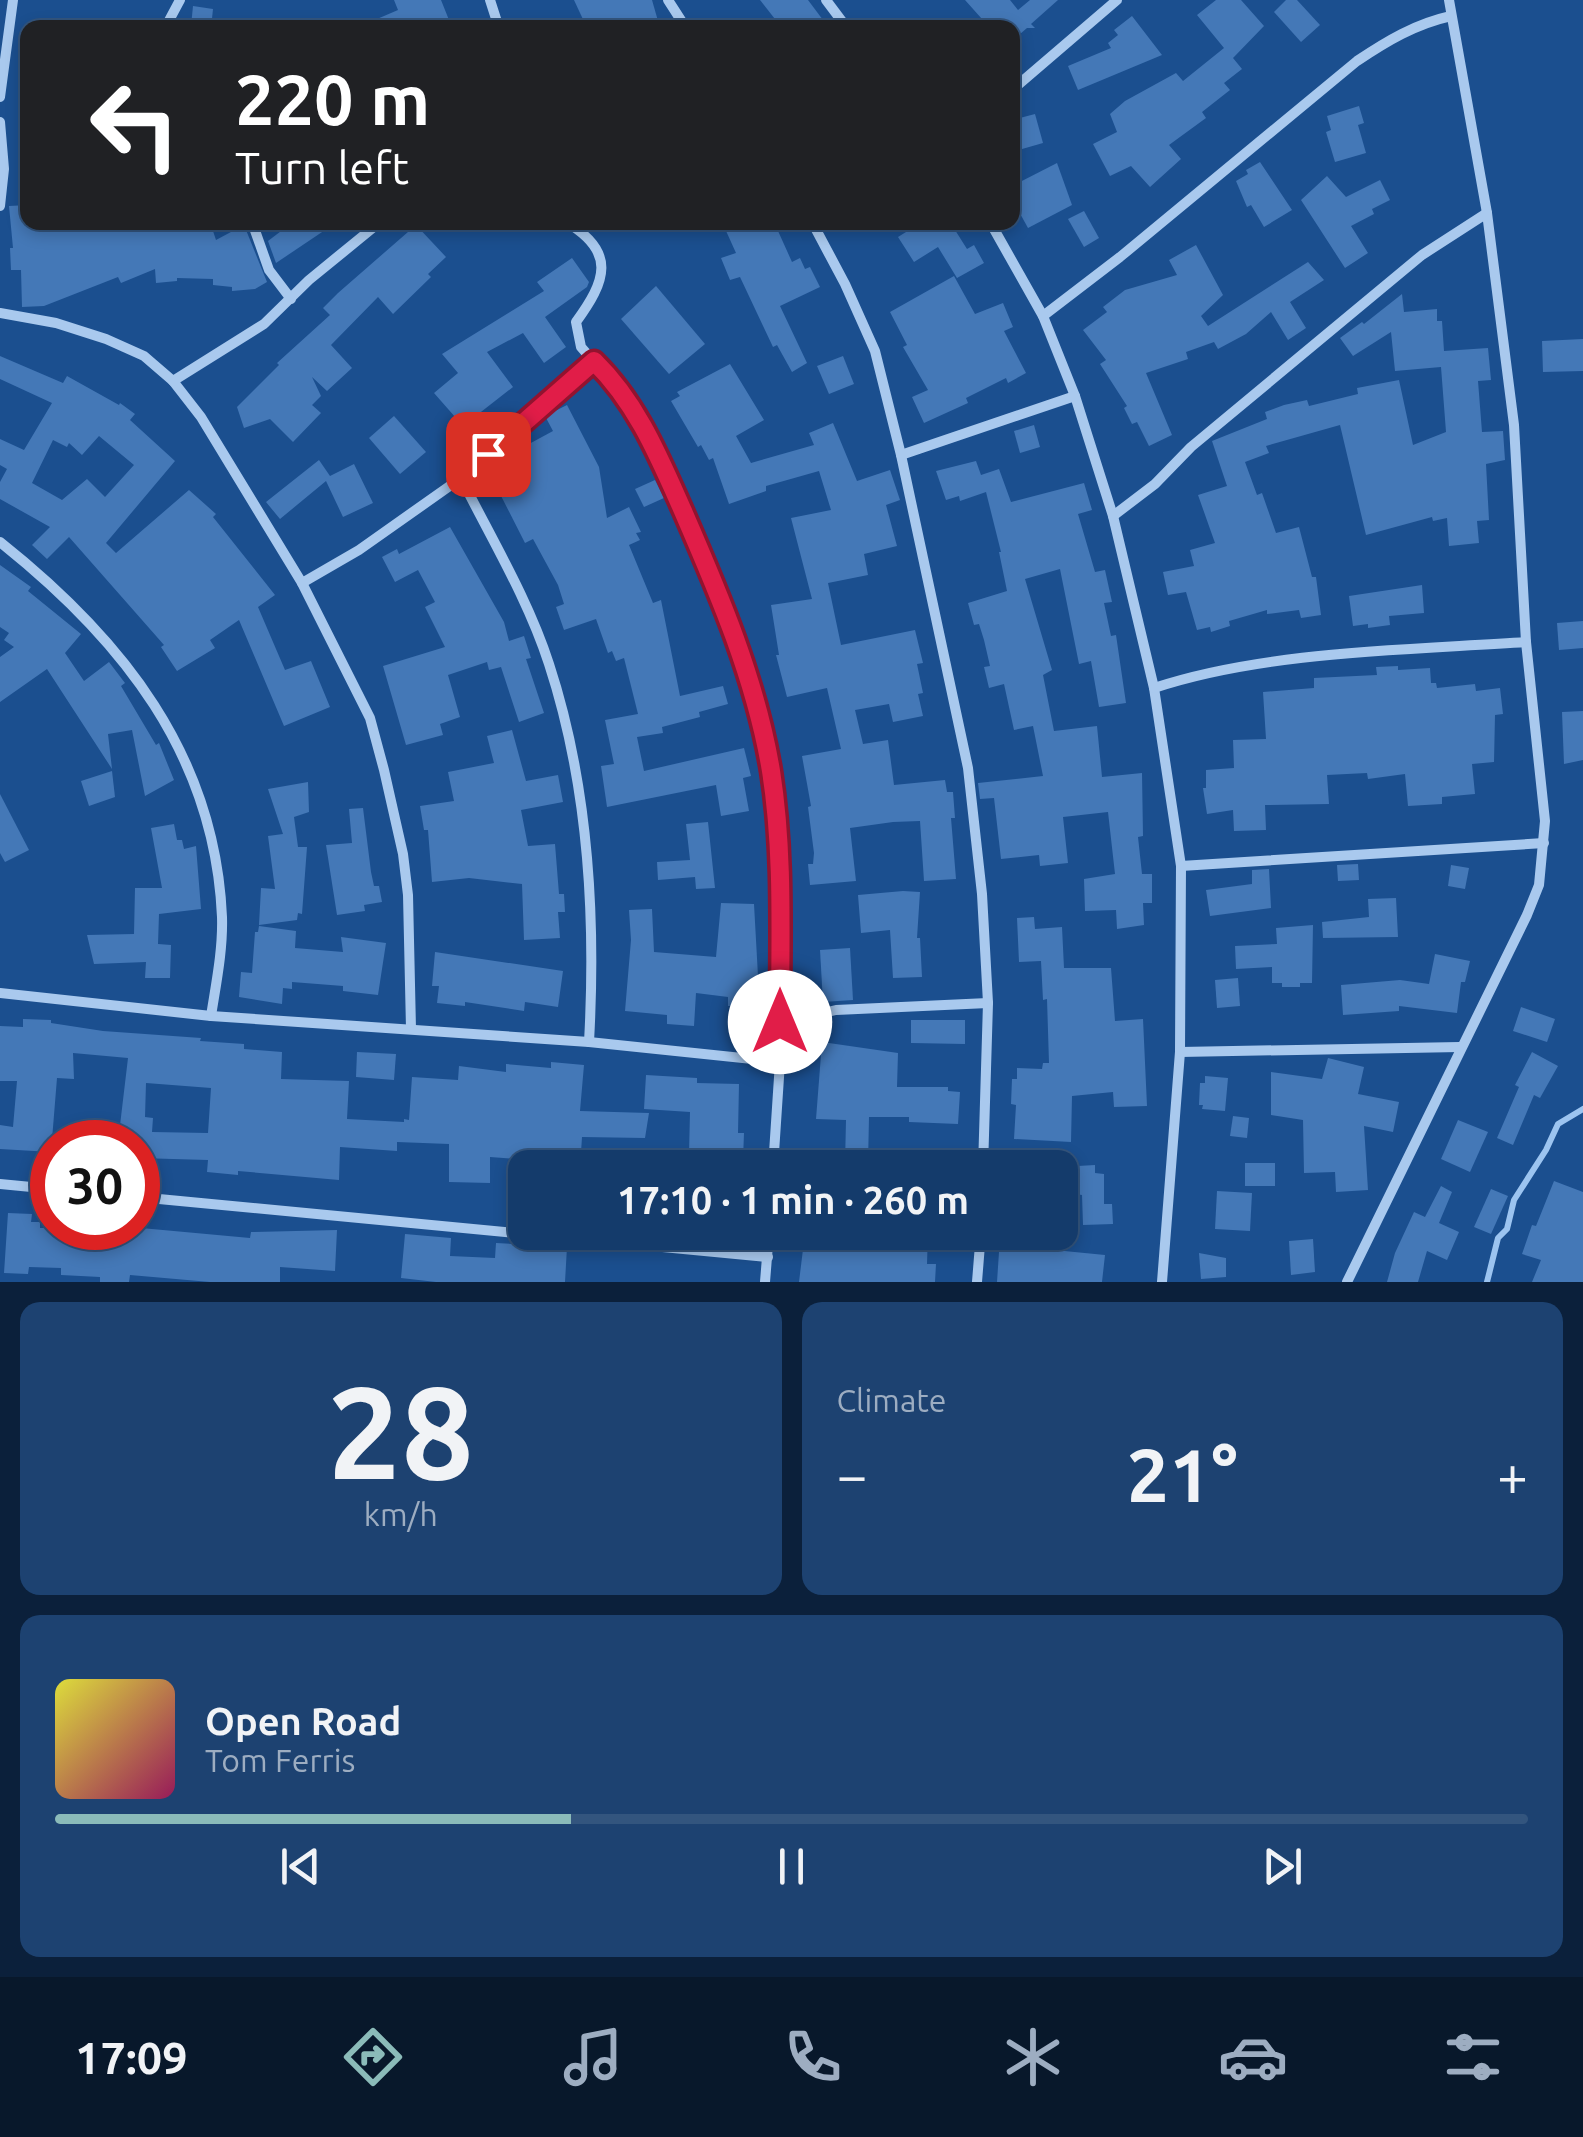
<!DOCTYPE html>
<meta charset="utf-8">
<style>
body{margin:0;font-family:Ubuntu,sans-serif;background:#1d4271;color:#f1f3f6;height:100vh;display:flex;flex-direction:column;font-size:38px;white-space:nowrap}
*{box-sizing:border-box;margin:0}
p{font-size:32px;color:#9dadc1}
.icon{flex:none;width:55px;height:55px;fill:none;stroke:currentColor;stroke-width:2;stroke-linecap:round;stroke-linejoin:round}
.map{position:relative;height:1282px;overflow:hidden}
.details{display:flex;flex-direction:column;gap:20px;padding:20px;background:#0b203b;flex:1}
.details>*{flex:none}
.banner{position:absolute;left:20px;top:20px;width:1000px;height:210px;border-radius:20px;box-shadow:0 5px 15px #0003,0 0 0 2px #33557e;background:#202124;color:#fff;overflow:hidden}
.speed{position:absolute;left:30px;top:1120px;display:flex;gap:20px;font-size:50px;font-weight:700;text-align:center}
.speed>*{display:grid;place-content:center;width:130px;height:130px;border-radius:50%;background:#143b6b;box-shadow:0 5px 15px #0003,0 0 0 2px #33557e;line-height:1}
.speed .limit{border:15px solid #d22;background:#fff;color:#111}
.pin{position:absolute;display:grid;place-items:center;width:85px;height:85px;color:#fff;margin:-42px;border-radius:20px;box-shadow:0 5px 15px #0006}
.me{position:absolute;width:110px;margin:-55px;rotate:0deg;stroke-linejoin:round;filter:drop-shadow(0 0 8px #0008)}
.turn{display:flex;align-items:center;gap:35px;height:210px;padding:0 50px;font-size:45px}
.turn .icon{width:130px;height:130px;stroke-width:2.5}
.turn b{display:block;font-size:70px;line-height:85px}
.big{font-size:75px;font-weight:700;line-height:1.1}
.details .card{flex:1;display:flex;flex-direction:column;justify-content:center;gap:15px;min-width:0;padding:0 35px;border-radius:20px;background:#1d4271}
.details .dial{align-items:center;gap:0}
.dial b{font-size:130px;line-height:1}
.song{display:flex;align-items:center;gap:30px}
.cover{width:120px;height:120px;border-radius:15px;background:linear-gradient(135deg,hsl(60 70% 55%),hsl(330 70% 35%))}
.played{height:10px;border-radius:5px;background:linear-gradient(90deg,#8bbbb9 35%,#33557e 35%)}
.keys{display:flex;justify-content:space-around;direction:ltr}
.heat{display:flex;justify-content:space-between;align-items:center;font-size:55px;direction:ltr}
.details .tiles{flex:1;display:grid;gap:20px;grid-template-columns:1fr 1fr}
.card:last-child{grid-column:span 2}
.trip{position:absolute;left:508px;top:1150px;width:570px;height:100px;border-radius:20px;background:#143b6b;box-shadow:0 5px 15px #0003,0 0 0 2px #33557e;font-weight:700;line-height:100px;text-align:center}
.menu{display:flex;height:160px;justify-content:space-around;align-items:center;background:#08182b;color:#9dadc1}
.menu .icon{width:70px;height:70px}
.menu .on{color:#8bbbb9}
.menu b{font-size:45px;color:#f1f3f6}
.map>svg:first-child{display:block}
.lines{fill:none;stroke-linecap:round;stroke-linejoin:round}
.stream{stroke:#9cc4f0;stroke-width:6}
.building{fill:#4478b7;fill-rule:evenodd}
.minor{stroke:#a9c9ee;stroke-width:10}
.route-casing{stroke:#92132f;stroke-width:25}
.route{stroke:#e11d48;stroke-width:18}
</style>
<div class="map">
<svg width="1583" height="1282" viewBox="0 0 1583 1282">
<rect width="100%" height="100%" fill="#1b4f8f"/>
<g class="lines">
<path class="stream" d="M1487,1282L1498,1238L1507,1229L1514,1200L1546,1150L1558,1124L1583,1109"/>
</g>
<g class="building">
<path d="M394,0H441L449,20L430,28H356L398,10Z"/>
<path d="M574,0H652L658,21L634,28H587Z"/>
<path d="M760,0H808L829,28H782Z"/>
<path d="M965,0H1010L1018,10L1030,0H1058L1031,24L1035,28H1027L1012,41V28H990Z"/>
<path d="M1216,0H1241L1264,26L1233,58L1242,69L1224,83L1230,90L1202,112L1206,118L1169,145L1181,159L1150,187L1131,166L1110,176L1093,144L1117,132L1110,114L1125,101L1176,73L1183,81L1224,48L1197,15Z"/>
<path d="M1286,0H1297L1320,25L1301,42L1274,12Z"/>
<path d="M193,6L213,9L211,28L191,26Z"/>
<path d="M1132,16L1162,55L1078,90L1068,66L1111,48L1108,43L1118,35L1114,30Z"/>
<path d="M1359,106L1364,123L1358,125L1366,153L1335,162L1326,132L1331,130L1327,116Z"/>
<path d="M1035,114L1043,143L1012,152V120Z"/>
<path d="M1260,162L1292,210L1264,227L1251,205L1247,207L1236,181L1248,174L1246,170Z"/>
<path d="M1057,163L1072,205L1028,228L1012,199V186Z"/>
<path d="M1327,176L1346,197L1380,180L1390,200L1372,209L1374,214L1351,226L1368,253L1345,268L1301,200Z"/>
<path d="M28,205V222H40V229L81,222H210L216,240L244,225L267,282L255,289L232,291V287L213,285V279L177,278V281L156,283L155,269L121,283L118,277L44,306L22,307L21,270H11L10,248H13L9,206Z"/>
<path d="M1084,211L1099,238L1084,247L1068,219Z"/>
<path d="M293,222H337L276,263L268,241Z"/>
<path d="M722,222H774L792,262L800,258L805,269L810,267L820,287L780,306L807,363L792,372L777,345L773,347L740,277L730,280L721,258L736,253Z"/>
<path d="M922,222H950L967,249L974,245L984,263L957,278L938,247L914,262L898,237Z"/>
<path d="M416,225L446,257L428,274L431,277L393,314L378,297L331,345L352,368L327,391L312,377L321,396L312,405L321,413L293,442L270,419L244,428L237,407L279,365L277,363L330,315L323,308L338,293Z"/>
<path d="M1196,245L1223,295L1201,316L1208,326L1308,262L1324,280L1290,302L1306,328L1288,340L1271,312L1246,334L1218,349L1214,342L1186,352L1188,359L1146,373L1172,435L1149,446L1137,422L1132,424L1124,408L1127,406L1100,364L1106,360L1083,330L1107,312L1103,307L1125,290L1177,275L1169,260Z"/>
<path d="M572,258L589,282L587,287L545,317L566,347L544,363L523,333L487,352L513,387L463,426L434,393L458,373L442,354L544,291L537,282Z"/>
<path d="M954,276L975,314L1003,303L1013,327L1004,331L1026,373L1008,383L1006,378L966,398L968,403L924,423L912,397L928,390L903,347L907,345L890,312Z"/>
<path d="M656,286L705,344L669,374L621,319Z"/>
<path d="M1402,294L1404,312L1437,309V321H1442L1444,351L1488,348L1491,380L1478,381L1482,432L1503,431L1505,460L1486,464L1489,520L1477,521L1479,543L1449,546L1447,518L1433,521L1432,517L1366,535L1340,425L1266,446L1269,453L1245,462L1257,495L1262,493L1276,533L1299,527L1312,577H1316L1321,615L1301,618L1299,610L1267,614V610L1229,621L1230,626L1211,632L1210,627L1197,630L1186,592L1168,595L1163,572L1194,566L1190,550L1215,543L1198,495L1227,486L1212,441L1267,419L1265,412L1284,405L1307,400L1309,406L1358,394L1357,388L1399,380L1413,445L1446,432L1441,367L1395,371L1391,332L1353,356L1340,338L1362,322L1364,324Z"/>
<path d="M1583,339V371L1543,372L1542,341Z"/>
<path d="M0,356L63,383L67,376L119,405L120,403L135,414L130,420L175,461L106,543L116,553L189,490L216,514L213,517L275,595L258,607L285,670L311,661L330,707L284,726L239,620L210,640L215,648L177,671L161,647L164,645L69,537L47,559L32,545L50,527L0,499V482L7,469L0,465V439L24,450L52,403L0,379ZM99,436L134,465L105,497L87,479L62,500L32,483L53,440L67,447L69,443L82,455Z"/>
<path d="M843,356L854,384L829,394L817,366Z"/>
<path d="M730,364L764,420L736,436L751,463L814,445L809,433L833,423L857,481L890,470L900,500L886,505L897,546L864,554L868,575L828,583L841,645L915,630L923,663L917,664L923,693L918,694L923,716L893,722L889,704L855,710L863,744L888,740L894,785L945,780L947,792H953L955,818H951L956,879L924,881L920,821L893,822L850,828L856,881L810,885L808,864H813L814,853L808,807L811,806L802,756L841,749L827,688L787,697L776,655H779L771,605L812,599L791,518L831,510L819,471L766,486V491L729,504L713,458L709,460L701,445L698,447L671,401L680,396L677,392Z"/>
<path d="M567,405L599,467L607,518L629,507L641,532L636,533L640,540L629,545L653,603L661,600L680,696L723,686L728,704L699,712L700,717L662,727L663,733L637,737L644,771L744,748L751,776L743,778L749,811L721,816L716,785L607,807L601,766L614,764L605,720L638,714L624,658L616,661L612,651L608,653L596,619L564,630L556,607L564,604L558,585L533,539L525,543L497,488L500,486L492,467L518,455L516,451L553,431L545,416Z"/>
<path d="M394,416L426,452L400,474L369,438Z"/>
<path d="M1034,425L1040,447L1020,453L1014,431Z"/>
<path d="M319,460L330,476L354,464L373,503L343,517L326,481L280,519L266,502Z"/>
<path d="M976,461L981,475L999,469L1011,502L1084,483L1092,510L1078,514L1095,572L1105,570L1112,602L1104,603L1111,636L1116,635L1126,703L1099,707L1091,661L1079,664L1060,569L1025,579L1052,670L1043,675L1054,731L1097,726L1102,777L1142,773L1143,836L1138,837L1142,874H1152V903H1143L1144,925L1117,929L1116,910L1085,911L1084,879L1115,874L1108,812L1063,817L1068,863L1040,866L1039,855L1001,859L994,798L980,799L978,783L1043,776L1033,726L1014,730L1004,684L989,688L984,667L990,666L984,640L979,624L974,625L968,603L1007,591L999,552H1001L986,492L960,501L959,496L946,500L936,471Z"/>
<path d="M655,480L664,498L644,507L635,489Z"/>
<path d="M450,527L504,622L509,641L524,636L531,658L526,659L544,713L519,722L501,667L489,670L487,662L448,675L460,717L440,724L443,735L406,745L383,666L445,647L425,607L435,602L418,570L395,582L382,557L397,549L399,554Z"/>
<path d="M0,565L31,587L28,591L81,634L65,653L84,681L109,662L125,683L121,686L156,745L159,743L174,780L145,796L132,730L108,734L112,769L47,669L0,702V657L14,647L4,640L9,633L0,627Z"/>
<path d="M1422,585L1424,613L1389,616L1390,625L1368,628V624L1353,626L1349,596Z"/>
<path d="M1583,621V648L1559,650L1557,623Z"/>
<path d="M1398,666V670L1430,668L1431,683H1436L1437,688L1475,684L1476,691L1500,688L1503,714L1495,715L1494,762L1472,764L1475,794L1442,797V804L1408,806L1405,774L1368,779L1367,773L1327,775L1329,804L1265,805L1266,830L1234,831L1233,810L1207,814L1203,788H1206V770L1234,768L1233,740L1266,739L1263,692L1314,688V678L1377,675L1376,667Z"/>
<path d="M1583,711V760L1564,764L1562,712Z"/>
<path d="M512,730L526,781L558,775L563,802L521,810L528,846L555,844L559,894H564L565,912H558L560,938L524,940L522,884L469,878L432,882L428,830H424L420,806L454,801L448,772L494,763L487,736Z"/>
<path d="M112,771L115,797L89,806L81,781Z"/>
<path d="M308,782L309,812L294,817L298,847H307L302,914L298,913L297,920L259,925L261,888L275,889L268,836L283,834L268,789Z"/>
<path d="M0,794L29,850L5,862L0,853Z"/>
<path d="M363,808L371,872L374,886H379L382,902L364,905L365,911L337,915L326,845L352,843L349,809Z"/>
<path d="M708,822L715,888L696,889L695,877L658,880L657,862L690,860L686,824Z"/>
<path d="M174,824L177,840H182L184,849L196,846L201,909L159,914L158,944L171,945L170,978H145L146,962L94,964L87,935L134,934L135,888H162L151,828Z"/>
<path d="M1358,864L1359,880L1338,881L1337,865Z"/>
<path d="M1451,865L1469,868L1465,889L1448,886Z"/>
<path d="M1269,869L1271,908L1210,916L1206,890L1252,884V870Z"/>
<path d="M903,891L920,892L917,938H920L922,977L893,978L890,930L861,933L858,895Z"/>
<path d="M1396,898L1398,937L1323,938L1322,922L1369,917L1368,899Z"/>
<path d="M721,903L754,904L758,976L752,1007L728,1006V997L696,993L694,1026L667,1024V1015L625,1011L631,940L629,910L652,909L654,952L716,957Z"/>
<path d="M1034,917L1035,929L1062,927L1064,968H1111L1115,1021L1143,1019L1147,1106L1114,1107L1113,1092L1072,1096L1071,1142L1014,1139L1016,1105L1011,1104L1012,1079H1017V1068L1042,1069L1043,1063H1049L1047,999L1043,1000L1041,961L1019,962L1017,918Z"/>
<path d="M1313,925L1312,983H1300V987H1282V983H1272V967L1236,969L1235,946L1277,944L1276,928Z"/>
<path d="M259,926L296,931L295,948L343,952L341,937L386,943L378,995L343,991V986L292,982V989L283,988L282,1004L239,997L241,972L252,973L255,932H258Z"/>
<path d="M850,948L853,1000L823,1002L820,950Z"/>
<path d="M435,952L563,971L558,1007L525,1002L524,1011L465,1002V1006L437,1003L439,986H432Z"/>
<path d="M1435,954L1470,961L1465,982H1461L1457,1013L1399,1006V1011L1343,1015L1341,985L1400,980L1429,984Z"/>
<path d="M1238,978L1240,1006L1217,1008L1215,980Z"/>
<path d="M1521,1007L1555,1019L1547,1042L1513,1031Z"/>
<path d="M23,1019L51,1020V1023L103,1031L201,1038L200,1041L244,1044V1049L282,1052L281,1079L349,1081L347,1119L404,1122V1119L409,1120L412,1077L458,1080L459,1066L506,1072V1064L551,1068V1062L584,1065L580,1111L649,1113L645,1138L582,1137L580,1168H543L544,1161L490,1157V1183L449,1182V1144L397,1142V1151L340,1147L339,1180L238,1171V1175L207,1172L208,1160L138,1158V1142H118L128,1058L73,1053L74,1079L57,1078L51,1152L0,1149V1125L13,1127L17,1081H0V1026L23,1027ZM146,1083L211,1088L208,1133L152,1132L153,1118L145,1117Z"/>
<path d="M911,1020H965V1044L911,1043Z"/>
<path d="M822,1042L898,1053L897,1087H948V1091L960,1092L958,1124L909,1122V1117H869L868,1164H845L846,1120L816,1119Z"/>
<path d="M357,1052L396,1054L394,1080L356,1077Z"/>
<path d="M1532,1052L1558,1066L1540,1098L1534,1095L1513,1145L1497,1138L1519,1087L1515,1085Z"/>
<path d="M1328,1058L1364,1067L1358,1094L1399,1102L1393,1132L1364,1126L1368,1190L1336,1192L1335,1172L1304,1173L1303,1120L1271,1115V1072L1322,1079Z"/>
<path d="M646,1075L697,1078V1083L739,1084L738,1133H744L743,1160L689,1156L688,1168H638L639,1151L689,1154L690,1112L644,1109Z"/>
<path d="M1205,1076L1228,1078L1225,1111L1202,1109L1203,1105H1199L1200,1083H1205Z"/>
<path d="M1233,1116L1249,1118L1247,1138L1230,1136Z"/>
<path d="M1458,1120L1488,1132L1470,1172L1441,1159Z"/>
<rect x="1245" y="1163" width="30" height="23"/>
<path d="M1095,1165V1173L1104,1174V1204H1112L1113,1224L1083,1225L1082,1195L1060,1192V1167Z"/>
<path d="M1554,1181L1583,1192V1282H1532L1541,1260L1522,1254L1532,1225L1536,1226Z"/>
<path d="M1441,1186L1452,1192L1439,1223L1459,1232L1447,1260L1427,1251L1418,1282H1387L1395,1253L1414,1212L1425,1217Z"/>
<path d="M1491,1189L1508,1196L1491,1234L1474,1227Z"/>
<path d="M1217,1191L1252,1193L1250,1231L1215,1229Z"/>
<path d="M8,1213L32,1214L31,1222H40V1228H141L250,1238L251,1232L337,1230L335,1271L280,1267V1282H210L130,1275L129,1282H100V1277L61,1275V1268L29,1267L28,1274L4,1273Z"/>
<path d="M830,1232H928L927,1264H936L935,1282H799L804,1241H813L814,1236L830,1238Z"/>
<path d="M405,1234L451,1238L450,1256L495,1258L496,1243L567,1247L565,1282H436L401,1278Z"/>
<path d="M1313,1239L1315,1272L1291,1275L1289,1241Z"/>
<path d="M1004,1245L1105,1255L1102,1282H997L999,1252H1003Z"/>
<path d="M1199,1253L1226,1258V1277L1201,1279Z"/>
</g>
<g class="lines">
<g class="minor">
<path d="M490,0L499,28"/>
<path d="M668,0L686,28"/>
<path d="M826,0L847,28"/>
<path d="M165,28L180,0"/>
<path d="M1012,90L1117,0"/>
<path d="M0,97L13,0"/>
<path d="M0,122L4,169L0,206"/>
<path d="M252,222L269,270L291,299"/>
<path d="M566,222C617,252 606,281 576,322L581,347L631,404L648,435L727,610L771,771L780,896V1062L773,1168"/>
<path d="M812,222L845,284L875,351L901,455L968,768L982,894L988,1003L983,1168"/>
<path d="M990,222L1043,316L1075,396L1113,516L1154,688L1181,866L1180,1052L1162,1282"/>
<path d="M0,313L56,323L106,339L144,356L173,381L201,417L302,583L370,718L384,770L403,854L408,895L411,1029"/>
<path d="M1043,316L1120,257L1357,61C1387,41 1415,24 1451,16"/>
<path d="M173,381L264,324L309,280L380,222"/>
<path d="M901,455L1075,396"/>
<path d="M461,478C491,538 528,599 549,664C588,783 596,917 589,1042"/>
<path d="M1113,516L1155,484L1191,447L1422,255L1487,213"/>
<path d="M0,542C122,639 215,755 222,917C223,950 216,984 211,1016"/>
<path d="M302,583L359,550L461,478L594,361"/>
<path d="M1154,688C1265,651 1409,650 1526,642"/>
<path d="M1181,866L1544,843"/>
<path d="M0,993L211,1016L589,1042L780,1062"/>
<path d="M780,1023L836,1010L988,1003"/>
<path d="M1180,1052L1460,1047"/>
<path d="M0,1184L52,1189"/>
<path d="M138,1197L768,1257"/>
<path d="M765,1282L769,1232"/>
<path d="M977,1282L981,1232"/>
<path d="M1347,1282L1527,915L1539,885L1545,821L1526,642L1514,425L1487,213L1449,0"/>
</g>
</g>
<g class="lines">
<g class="route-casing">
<path id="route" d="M488,454L594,361C637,403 659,457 683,511C719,594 756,680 771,771C784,853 780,939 780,1022"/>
</g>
<use href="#route" class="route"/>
</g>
</svg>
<div class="speed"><div class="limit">30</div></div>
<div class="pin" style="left:488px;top:454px;background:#d93025"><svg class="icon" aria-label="arrive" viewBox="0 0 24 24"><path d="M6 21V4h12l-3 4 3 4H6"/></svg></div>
<svg class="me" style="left:780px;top:1022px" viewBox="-20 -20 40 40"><circle r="19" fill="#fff"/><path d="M0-13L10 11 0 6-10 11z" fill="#e11d48"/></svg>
<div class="trip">17:10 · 1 min · 260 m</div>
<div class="banner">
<div class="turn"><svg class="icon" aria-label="left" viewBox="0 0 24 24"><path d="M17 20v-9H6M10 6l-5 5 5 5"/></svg><div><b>220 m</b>Turn left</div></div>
</div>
</div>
<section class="details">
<div class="tiles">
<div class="card dial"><b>28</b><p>km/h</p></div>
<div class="card"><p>Climate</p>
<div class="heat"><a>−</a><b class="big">21°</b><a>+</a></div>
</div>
<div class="card">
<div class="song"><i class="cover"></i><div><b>Open Road</b><p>Tom Ferris</p></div></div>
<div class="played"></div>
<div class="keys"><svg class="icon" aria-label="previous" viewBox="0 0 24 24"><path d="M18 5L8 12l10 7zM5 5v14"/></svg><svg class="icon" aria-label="pause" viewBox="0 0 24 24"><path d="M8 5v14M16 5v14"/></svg><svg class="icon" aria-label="next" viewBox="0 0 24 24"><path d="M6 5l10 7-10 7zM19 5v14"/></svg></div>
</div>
</div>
</section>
<nav class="menu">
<b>17:09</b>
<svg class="icon on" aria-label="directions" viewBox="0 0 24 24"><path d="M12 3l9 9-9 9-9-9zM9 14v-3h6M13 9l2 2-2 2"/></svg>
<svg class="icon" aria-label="music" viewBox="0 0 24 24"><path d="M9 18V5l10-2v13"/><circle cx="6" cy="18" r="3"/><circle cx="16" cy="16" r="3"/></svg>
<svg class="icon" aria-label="phone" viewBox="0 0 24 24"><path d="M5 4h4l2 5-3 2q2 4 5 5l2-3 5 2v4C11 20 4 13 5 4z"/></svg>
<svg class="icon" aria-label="climate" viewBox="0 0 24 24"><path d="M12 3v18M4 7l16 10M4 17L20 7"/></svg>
<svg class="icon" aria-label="car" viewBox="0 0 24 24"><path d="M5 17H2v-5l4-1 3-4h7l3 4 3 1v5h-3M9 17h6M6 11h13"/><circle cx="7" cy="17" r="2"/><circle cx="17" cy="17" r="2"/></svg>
<svg class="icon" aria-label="filters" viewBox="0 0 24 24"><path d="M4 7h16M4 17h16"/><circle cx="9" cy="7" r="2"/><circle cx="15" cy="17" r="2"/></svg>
</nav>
